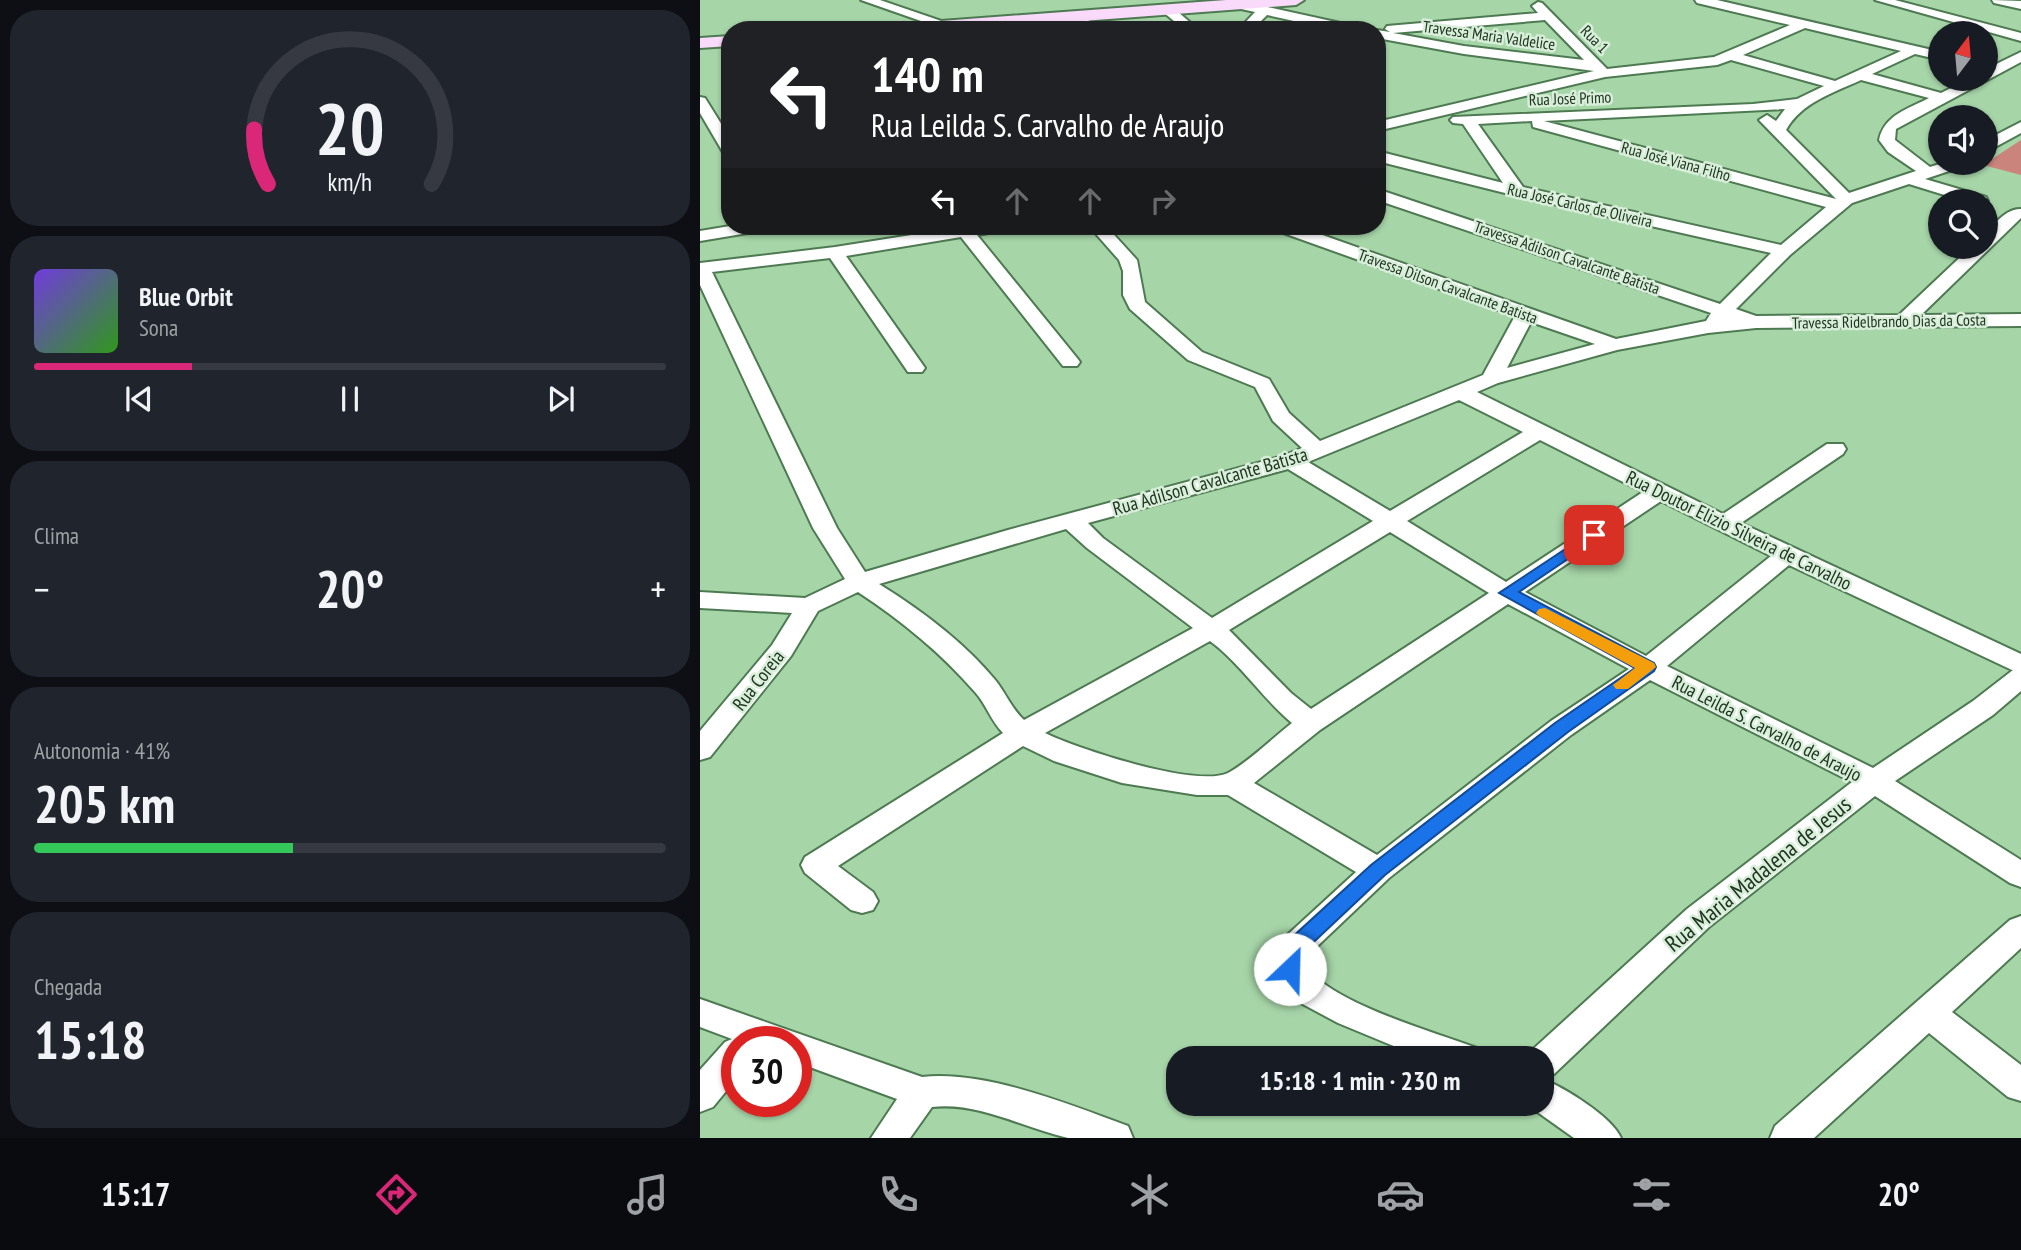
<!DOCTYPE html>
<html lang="pt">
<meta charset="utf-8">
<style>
body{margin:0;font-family:"PT Sans Narrow",sans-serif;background:#20242c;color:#f1f3f6;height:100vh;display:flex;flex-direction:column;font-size:26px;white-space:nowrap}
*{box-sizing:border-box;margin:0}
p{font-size:23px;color:#9ea1a6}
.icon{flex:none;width:38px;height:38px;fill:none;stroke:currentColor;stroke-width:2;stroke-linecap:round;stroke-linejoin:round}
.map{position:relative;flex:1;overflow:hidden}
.sheet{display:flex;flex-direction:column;gap:10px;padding:10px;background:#0d0f14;width:700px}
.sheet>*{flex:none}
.hud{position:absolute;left:21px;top:21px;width:665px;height:214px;border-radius:28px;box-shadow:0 2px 5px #0004;background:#202124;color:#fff;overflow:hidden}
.needle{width:46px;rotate:16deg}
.controls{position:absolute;left:1228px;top:21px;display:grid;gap:14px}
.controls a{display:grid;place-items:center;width:70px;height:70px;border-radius:50%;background:#171b24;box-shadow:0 2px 5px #0004;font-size:35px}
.speed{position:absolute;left:21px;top:1026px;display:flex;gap:14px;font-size:35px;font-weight:700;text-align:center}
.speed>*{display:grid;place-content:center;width:91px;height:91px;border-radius:50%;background:#171b24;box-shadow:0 2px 5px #0004;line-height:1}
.speed .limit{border:10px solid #d22;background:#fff;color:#111}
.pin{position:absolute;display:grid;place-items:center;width:60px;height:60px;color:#fff;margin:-30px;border-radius:14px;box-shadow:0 4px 10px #0006}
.me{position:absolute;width:77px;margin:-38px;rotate:24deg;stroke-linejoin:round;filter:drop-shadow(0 0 5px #0008)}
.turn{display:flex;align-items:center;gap:24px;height:147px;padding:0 35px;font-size:32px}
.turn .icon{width:91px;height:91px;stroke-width:2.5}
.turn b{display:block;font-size:49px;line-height:60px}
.lanes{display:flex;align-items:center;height:66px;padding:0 35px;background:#0003;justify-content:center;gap:35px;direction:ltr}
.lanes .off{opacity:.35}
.big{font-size:52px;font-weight:600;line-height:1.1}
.sheet .widget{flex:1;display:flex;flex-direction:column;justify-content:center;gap:10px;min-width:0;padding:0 24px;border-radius:28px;background:#20242c}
.sheet .dial{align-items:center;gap:0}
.dial svg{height:182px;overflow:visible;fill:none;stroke:#363941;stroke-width:7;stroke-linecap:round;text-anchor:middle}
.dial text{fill:#f1f3f6;stroke:none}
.song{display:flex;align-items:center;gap:21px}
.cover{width:84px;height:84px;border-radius:10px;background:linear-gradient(135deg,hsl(260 70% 55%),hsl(110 70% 35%))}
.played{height:7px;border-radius:4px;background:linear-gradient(90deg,#db2777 25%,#363941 25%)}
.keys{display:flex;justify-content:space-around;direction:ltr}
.heat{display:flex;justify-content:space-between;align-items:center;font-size:38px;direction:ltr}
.charge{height:10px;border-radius:5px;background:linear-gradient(90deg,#34c759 41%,#363941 0)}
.trip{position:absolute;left:466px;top:1046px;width:388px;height:70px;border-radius:28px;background:#171b24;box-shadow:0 2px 5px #0004;font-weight:600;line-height:70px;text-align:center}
.menu{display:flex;height:112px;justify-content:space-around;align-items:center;background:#090b0e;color:#9ea1a6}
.menu .icon{width:49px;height:49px}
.menu .selected{color:#db2777}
.menu b{font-size:32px;color:#f1f3f6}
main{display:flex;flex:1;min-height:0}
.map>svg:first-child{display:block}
.green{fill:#ca847c}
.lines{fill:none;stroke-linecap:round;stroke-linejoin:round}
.minor-casing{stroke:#4e7a52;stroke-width:4}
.secondary-casing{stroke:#4e7a52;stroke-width:4}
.minor{fill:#fff;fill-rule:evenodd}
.secondary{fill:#f9dafa;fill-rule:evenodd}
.route{fill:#1a73e8;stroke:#114b97;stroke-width:2}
.slow{fill:#f59e0b}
.labels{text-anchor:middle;stroke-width:5;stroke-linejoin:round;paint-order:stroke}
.far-street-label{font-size:16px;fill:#213422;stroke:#d7eed8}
.street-label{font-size:19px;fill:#213422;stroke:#d7eed8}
.near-street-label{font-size:23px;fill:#213422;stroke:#d7eed8}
</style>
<main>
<section class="sheet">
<div class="widget dial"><svg viewBox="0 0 100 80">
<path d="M14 69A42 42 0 1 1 86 69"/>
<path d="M14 69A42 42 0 0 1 8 45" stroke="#db2777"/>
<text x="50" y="56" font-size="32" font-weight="700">20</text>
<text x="50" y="72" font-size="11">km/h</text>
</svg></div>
<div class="widget">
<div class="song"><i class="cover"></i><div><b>Blue Orbit</b><p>Sona</p></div></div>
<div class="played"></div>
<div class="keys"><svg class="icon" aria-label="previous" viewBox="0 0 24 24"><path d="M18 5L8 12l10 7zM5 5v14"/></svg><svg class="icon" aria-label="pause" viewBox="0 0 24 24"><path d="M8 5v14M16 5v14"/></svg><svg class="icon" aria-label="next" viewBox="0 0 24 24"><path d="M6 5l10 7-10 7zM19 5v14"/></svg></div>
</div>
<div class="widget"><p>Clima</p>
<div class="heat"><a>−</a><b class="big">20°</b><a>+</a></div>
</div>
<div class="widget"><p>Autonomia · 41%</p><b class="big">205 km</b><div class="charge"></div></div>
<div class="widget"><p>Chegada</p><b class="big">15:18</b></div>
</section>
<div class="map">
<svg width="1321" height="1138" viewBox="0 0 1321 1138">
<rect width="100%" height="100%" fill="#a6d5a8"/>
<path class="green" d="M1321,140V175L1283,165L1286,163Z"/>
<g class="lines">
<g class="minor-casing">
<g id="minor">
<path d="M161,0H180L253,25L246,29L241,28Z"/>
<path d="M536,0L654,26L660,30H635L567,15L552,30H538L555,12L532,7V1Z"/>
<path d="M995,0H1017L1241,52V60L1215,54L1172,74L1241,93L1269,79H1286V69L1321,52V62L1196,129L1195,140L1230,167L1243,163H1266L1264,166L1225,179L1286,197L1288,201L1286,204V201H1264L1209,184L1152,203L1090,255L1036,309L1056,316L1199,315L1271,247H1286V232C1296,223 1307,208 1321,209V218L1221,315L1321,314V326L1056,328L1008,333L917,350L798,383L777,392L1023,514L1127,444H1143L1146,449L1143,454L1041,523L1321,654V691L1293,715L1195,781L1321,860V887L1310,883L1175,796L1009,927L854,1074L842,1078V1059H827L830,1052L987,909L1152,782L950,680L871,735L689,878L608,955V970C641,1006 731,1031 777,1048L782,1059H725L638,1023L597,1001L586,992L575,969V956L584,938L656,872L528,795H497L422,783L354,761L323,746L138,866L173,892L178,901L173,910L162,913L151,910L105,873L101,865L105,857L303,733C291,721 286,704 275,692C241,653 201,620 158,592L118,611L91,656L10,757L0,760V731L72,645L92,613L0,608V592L105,598L145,579L113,528L0,285V263L135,247L269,226H310L307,230L277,235L377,358L380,362L377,366H363L261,237L146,256L225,368L222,372H208L130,258L12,272L137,528L165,572L308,530L583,456L602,448L573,421L555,387L488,360L430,309L423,295V271L419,260L389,226H406L437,260L445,302L502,352L569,379L589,413L620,441L783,375L815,316L575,230L573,226H597L916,339L1006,321L1011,313L677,200V189L1020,304L1071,253L817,196L677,161V151L803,183L763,124L753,123L750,120L753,117L1053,104L1097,99L1124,86L1031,60L1017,65L905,77L677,131V122L894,71L764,54L677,38V30L690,32L685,29L687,26L838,13L832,6L838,2L842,3L907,69L1014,57L1090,25L997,3ZM845,20L884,60L764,46L693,33ZM1105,28L1201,51L1135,81L1043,55ZM1161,80L1229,98C1208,109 1184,115 1179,140L1188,152L1216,171L1149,193L1086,130C1102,102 1133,93 1161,80ZM1085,109L1076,121L1067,115L1059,120L1136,199L844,121ZM832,121L833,127L1126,207L1081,245L823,187L778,124ZM831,322L895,344L807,368ZM759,400L823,432L690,511L608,462ZM840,440L943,492L806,582L707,521ZM588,469L673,521L512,618L403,538L388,523ZM961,501L1071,556L946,656L825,592ZM366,529L387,548L493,628L324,720C312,709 306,694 296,681C264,642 221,610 179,584ZM690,532L789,593L611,709L591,693L529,630ZM1089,565L1312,670H1313L1273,701L1173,768L967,666ZM808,604L929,669L851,721L677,855L554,783L620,730ZM510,641C541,664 562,698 592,723C574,737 547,763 528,773C496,788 378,749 345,733Z"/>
<path d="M1175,0H1195L1321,33V41Z"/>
<path d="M1292,0L1321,1V9L1294,3Z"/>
<path d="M467,5L471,6L499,30H485L463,12L461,9Z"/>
<path d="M379,12L400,30H386L373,16Z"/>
<path d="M0,97L5,98L30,138V156L24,154L0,113Z"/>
<path d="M1321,122V133L1286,152V140Z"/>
<path d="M30,226H69L60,231L0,241V231Z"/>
<path d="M1321,916V948L1252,1012L1321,1065V1101L1308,1097L1229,1033L1114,1138H1070L1075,1126L1310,920Z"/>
<path d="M0,999L222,1077C285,1070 368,1104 428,1126L433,1138C413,1138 388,1138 368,1138C323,1128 280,1102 232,1107L210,1138H171L197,1099L96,1062V1041H37V1078L13,1107L0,1112V1070L25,1042L32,1039L0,1027Z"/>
<path d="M842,1079C864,1087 912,1117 921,1138H874L829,1106L842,1104Z"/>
</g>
</g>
<g class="secondary-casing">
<g id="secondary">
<path d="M526,0H604L596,5L263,30H178L187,25Z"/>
<path d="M30,36V46L0,48V38Z"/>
</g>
</g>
<use href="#minor" class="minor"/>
<use href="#secondary" class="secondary"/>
</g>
<path class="route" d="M894,530L899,532L902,535L899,538L819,592L954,663L956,667L954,671L868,732L685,875L602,953L598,975L590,978L583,975L579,956L588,941L671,865L855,723L935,668L799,593Z"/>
<path class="slow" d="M845,608L954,663L956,667L928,689H916L913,685L935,668L839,616L836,613L839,609Z"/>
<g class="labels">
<g class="far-street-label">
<text transform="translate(789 35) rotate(8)" y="6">Travessa Maria Valdelice</text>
<text transform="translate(895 39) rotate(45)" y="6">Rua 1</text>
<text transform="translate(870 98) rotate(-2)" y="6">Rua José Primo</text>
<text transform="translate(976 161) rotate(15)" y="6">Rua José Viana Filho</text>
<text transform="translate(880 205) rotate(13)" y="6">Rua José Carlos de Oliveira</text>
<text transform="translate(867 257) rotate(19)" y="6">Travessa Adilson Cavalcante Batista</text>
<text transform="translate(748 286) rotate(20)" y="6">Travessa Dilson Cavalcante Batista</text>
<text transform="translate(1189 321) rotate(-1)" y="6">Travessa Ridelbrando Dias da Costa</text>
</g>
<g class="street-label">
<text transform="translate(510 481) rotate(-16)" y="7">Rua Adilson Cavalcante Batista</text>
<text transform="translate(1039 530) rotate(26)" y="7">Rua Doutor Elizio Silveira de Carvalho</text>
<text transform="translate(58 680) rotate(-52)" y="7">Rua Coreia</text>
<text transform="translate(1067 728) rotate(27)" y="7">Rua Leilda S. Carvalho de Araujo</text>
</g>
<g class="near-street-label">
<text transform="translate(1058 874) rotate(-39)" y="8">Rua Maria Madalena de Jesus</text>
</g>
</g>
</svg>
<div class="controls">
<a><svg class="needle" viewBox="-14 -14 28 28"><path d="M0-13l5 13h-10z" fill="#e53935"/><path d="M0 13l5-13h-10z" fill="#9ea1a6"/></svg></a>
<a><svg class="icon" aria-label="sound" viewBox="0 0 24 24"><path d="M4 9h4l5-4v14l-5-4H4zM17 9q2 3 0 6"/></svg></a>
<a><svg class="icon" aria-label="search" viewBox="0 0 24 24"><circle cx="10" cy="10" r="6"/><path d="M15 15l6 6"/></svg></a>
</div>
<div class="speed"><div class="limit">30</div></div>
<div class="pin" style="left:894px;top:535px;background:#d93025"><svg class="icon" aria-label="arrive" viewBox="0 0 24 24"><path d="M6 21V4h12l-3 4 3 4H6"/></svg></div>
<svg class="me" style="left:590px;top:969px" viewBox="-20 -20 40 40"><circle r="19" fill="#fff"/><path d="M0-13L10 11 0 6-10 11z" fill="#1a73e8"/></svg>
<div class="trip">15:18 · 1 min · 230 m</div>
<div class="hud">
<div class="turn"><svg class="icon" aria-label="left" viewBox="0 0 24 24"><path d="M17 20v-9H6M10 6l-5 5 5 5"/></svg><div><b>140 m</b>Rua Leilda S. Carvalho de Araujo</div></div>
<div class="lanes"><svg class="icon" aria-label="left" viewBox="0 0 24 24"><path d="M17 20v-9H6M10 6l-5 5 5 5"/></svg><svg class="icon off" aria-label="ahead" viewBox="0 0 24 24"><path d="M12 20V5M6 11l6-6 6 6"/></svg><svg class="icon off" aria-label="ahead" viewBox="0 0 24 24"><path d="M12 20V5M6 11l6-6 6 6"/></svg><svg class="icon off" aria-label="right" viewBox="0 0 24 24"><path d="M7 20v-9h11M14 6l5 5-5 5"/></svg></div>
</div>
</div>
</main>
<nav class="menu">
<b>15:17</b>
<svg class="icon selected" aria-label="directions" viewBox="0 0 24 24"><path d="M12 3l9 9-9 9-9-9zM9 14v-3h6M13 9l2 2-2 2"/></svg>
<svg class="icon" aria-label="music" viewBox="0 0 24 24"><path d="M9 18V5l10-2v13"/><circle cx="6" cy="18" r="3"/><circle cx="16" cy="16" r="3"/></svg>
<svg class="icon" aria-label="phone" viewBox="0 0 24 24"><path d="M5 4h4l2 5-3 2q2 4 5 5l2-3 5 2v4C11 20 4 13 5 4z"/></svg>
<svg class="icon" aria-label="climate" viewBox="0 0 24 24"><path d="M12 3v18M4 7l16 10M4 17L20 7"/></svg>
<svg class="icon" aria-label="car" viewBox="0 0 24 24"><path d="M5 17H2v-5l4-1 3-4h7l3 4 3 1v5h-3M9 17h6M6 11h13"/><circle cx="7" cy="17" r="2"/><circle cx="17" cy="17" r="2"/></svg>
<svg class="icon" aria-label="filters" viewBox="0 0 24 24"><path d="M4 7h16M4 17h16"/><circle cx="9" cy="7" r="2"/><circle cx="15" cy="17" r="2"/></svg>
<b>20°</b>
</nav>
